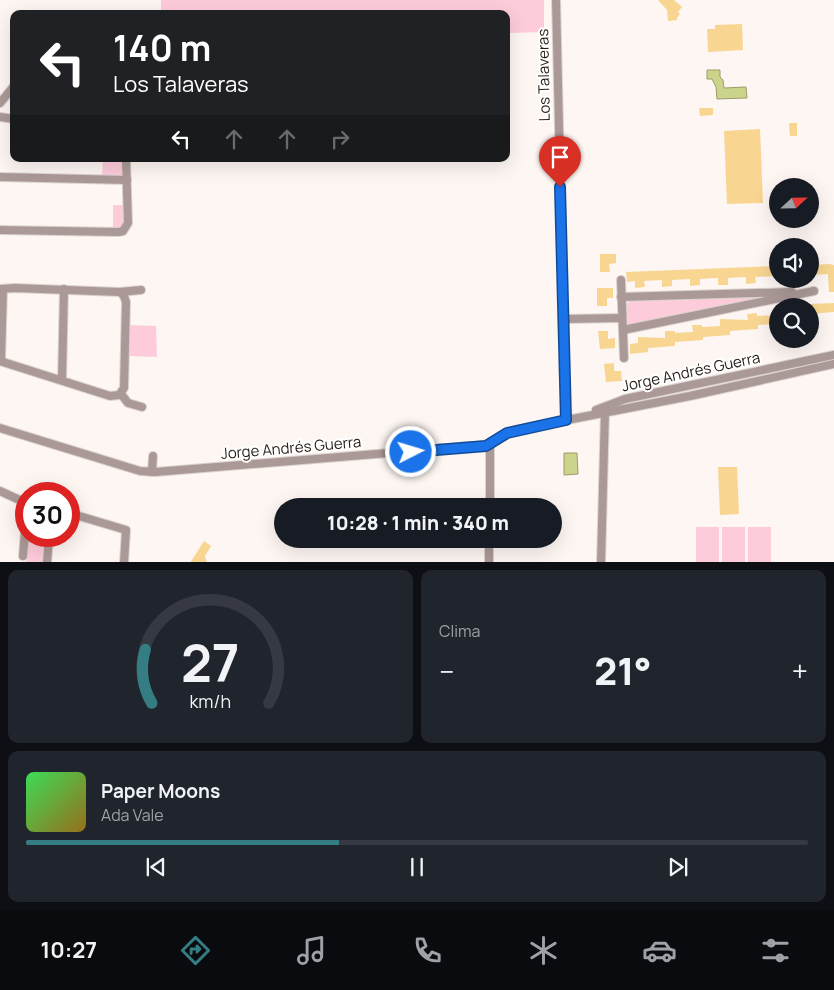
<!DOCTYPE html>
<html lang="es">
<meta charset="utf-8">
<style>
body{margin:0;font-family:Manrope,sans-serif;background:#20242c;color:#f1f3f6;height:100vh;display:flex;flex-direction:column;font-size:19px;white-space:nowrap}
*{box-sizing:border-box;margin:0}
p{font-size:16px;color:#9ea1a6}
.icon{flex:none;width:28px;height:28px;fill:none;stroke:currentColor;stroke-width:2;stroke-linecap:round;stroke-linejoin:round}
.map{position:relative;height:562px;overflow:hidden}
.panel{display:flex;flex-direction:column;gap:8px;padding:8px;background:#0d0f14;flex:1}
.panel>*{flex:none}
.guide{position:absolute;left:10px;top:10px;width:500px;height:152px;border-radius:10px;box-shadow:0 5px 20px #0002;background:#202124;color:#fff;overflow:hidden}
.needle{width:32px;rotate:68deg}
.tools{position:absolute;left:769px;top:178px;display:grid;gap:10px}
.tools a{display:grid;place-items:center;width:50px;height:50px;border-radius:50%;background:#171b24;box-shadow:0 5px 20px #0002;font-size:25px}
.speed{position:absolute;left:15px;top:482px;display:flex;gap:10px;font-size:25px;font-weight:700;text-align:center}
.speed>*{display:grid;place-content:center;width:65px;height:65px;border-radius:50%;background:#171b24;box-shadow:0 5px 20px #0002;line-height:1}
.speed .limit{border:8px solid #d22;background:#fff;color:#111}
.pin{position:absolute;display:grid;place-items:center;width:42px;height:42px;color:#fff;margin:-51px -21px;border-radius:50% 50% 50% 0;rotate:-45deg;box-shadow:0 0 5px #0007}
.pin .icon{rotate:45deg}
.me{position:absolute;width:55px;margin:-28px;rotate:85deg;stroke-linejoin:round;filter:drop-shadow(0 0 4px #0008)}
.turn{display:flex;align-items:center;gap:18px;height:105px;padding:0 20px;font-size:22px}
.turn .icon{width:65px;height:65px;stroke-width:2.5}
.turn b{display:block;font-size:35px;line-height:42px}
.lanes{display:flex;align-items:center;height:48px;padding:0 20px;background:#0003;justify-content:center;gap:25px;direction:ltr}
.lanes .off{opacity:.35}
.big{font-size:38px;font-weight:800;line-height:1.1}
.panel .widget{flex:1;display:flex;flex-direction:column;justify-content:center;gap:8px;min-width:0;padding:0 18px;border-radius:10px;background:#20242c}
.panel .dial{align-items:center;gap:0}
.dial svg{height:130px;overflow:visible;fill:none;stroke:#363941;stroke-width:7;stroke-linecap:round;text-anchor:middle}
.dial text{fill:#f1f3f6;stroke:none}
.song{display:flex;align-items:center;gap:15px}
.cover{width:60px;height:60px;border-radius:8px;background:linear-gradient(135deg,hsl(130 70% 55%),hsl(40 70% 35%))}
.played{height:5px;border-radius:2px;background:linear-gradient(90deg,#347d82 40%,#363941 40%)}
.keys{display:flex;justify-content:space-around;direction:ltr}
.heat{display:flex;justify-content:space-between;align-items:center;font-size:28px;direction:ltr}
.panel .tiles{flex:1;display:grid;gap:8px;grid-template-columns:1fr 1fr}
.widget:last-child{grid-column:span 2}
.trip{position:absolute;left:274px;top:498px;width:288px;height:50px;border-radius:25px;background:#171b24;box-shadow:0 5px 20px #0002;font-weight:800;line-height:50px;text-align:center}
.dock{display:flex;height:80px;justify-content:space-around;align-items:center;background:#090b0e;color:#9ea1a6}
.dock .icon{width:35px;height:35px}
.dock .active{color:#347d82}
.dock b{font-size:22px;color:#f1f3f6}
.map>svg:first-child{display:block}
.green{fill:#fecbdb}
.water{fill:#ccd48c;stroke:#9b9d68}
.building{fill:#f8d692}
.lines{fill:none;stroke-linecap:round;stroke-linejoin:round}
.minor-casing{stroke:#dbd3cf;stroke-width:10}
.minor{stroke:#ab9997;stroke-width:8}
.route-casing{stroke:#114b97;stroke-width:12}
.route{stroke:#1a73e8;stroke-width:9}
.labels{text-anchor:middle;stroke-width:4;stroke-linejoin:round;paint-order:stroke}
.street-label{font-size:15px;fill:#281d15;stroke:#fff}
</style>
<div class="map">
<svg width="834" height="563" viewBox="0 0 834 563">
<rect width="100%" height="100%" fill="#fdf6f2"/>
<g class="green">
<path d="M161,0H544V32L506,33V14H161Z"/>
<path d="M103,159H124L123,175H102Z"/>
<path d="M113,205H125V224L121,229L113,230Z"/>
<path d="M779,295L632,326L628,324L626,304L630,301Z"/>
<path d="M128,325L156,326L157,357L128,356Z"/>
<rect x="696" y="527" width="23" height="35"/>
<rect x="722" y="527" width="23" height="35"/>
<rect x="748" y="527" width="23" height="35"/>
<path d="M29,536H46L44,562L26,563Z"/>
</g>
<g class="water">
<path d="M707,70H720V77L723,80L724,88L746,87L747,98L717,99L716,87L712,79H707Z"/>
<path d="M564,453H577L578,474L564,475Z"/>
</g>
<g class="building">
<path d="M658,0H674L682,7L678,12L680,14L677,18V20L668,21L667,10Z"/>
<path d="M742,24L743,50L708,52L707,29H715V25Z"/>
<path d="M699,108H713V115L700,116Z"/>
<path d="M789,123H797V136H790Z"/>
<path d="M760,129L763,203L727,204L724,131Z"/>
<path d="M600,254H616V263L609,264L610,272H600Z"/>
<path d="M829,264L834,265V292H829L828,274L810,275V265Z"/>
<path d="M774,266L778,267V276L755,277L756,283L746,284V277L728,278V285H718V278L700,279V285L690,286V279L672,280V286L662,287V280L644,281L645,287L635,288V281L627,282L626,272Z"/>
<path d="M597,288H613V298H607V306H597Z"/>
<path d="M834,303V312L810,314V304Z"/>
<path d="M757,313V316L778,315V324L758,325V329L730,331V335L703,337V340L675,342V346L648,348V352L630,354V344L638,343V337L665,338V331H675V333L693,332L692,325H702V327L720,326V319L748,320L747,314Z"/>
<path d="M598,331H608V339L615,338V348L600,349Z"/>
<path d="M614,363V371H621L622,381L606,382L604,364Z"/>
<path d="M718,467H737L739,514L720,515Z"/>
<path d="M204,541L211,546L205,556L207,563H190Z"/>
</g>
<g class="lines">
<g class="minor-casing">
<g id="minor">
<path d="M556,0L566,420"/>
<path d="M0,103L14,86"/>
<path d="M0,117L14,119"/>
<path d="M0,177L127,180"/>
<path d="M0,230L119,232L123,231L128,223L126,159"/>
<path d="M621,280L624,358"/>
<path d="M0,289L15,288L120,292L141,290"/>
<path d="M621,297L792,292"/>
<path d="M564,319L622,318"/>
<path d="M623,330L814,291"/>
<path d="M0,361L110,396L119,395L124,388L126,302L124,296L120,292"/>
<path d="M1,361L3,289"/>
<path d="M62,380L64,289"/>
<path d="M121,394L128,403L142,407"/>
<path d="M596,410L625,399L834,355"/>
<path d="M0,428L140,471L155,472L486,445L501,436L516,430L690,396L834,364"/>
<path d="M152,472L153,456"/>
<path d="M0,491L26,503"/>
<path d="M490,506V443"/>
<path d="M69,513L126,530L124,563"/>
<path d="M23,556L26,520"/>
<path d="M47,563L49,536"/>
<path d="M489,563V539"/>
<path d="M601,563L605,411"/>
</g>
</g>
<use href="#minor" class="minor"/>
</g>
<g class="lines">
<g class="route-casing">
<path id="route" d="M411,452L486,446L507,433L566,420L560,187"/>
</g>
<use href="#route" class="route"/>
</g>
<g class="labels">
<g class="street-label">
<text transform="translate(544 75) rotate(-91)" y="5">Los Talaveras</text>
<text transform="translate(691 372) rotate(-12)" y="5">Jorge Andrés Guerra</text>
<text transform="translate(291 448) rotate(-5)" y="5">Jorge Andrés Guerra</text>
</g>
</g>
</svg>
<div class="tools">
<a><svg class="needle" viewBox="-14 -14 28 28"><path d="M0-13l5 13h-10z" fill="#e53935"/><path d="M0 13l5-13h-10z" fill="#9ea1a6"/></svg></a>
<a><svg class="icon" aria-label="sound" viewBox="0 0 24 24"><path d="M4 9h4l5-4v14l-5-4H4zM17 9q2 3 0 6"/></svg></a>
<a><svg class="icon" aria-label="search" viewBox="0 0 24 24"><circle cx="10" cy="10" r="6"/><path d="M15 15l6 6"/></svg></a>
</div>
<div class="speed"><div class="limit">30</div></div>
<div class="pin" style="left:560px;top:187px;background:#d93025"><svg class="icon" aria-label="arrive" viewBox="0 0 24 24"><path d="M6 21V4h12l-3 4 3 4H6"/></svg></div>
<svg class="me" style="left:411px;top:452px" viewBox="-20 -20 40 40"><circle r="17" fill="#1a73e8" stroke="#fff" stroke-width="3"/><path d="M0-11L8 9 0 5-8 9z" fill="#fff"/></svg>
<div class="trip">10:28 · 1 min · 340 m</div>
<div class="guide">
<div class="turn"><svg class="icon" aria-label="left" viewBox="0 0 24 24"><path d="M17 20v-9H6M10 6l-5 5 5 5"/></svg><div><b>140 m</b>Los Talaveras</div></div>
<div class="lanes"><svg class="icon" aria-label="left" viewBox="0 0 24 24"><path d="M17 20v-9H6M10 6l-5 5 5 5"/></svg><svg class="icon off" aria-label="ahead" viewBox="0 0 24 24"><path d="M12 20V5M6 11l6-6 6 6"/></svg><svg class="icon off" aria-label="ahead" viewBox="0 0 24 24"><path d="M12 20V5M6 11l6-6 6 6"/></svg><svg class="icon off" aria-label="right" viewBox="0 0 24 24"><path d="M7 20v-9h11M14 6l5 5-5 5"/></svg></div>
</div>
</div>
<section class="panel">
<div class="tiles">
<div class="widget dial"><svg viewBox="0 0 100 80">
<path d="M14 69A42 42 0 1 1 86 69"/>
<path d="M14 69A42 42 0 0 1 10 36" stroke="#347d82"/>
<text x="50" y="56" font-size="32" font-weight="700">27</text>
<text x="50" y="72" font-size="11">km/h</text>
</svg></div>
<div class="widget"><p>Clima</p>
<div class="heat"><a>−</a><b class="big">21°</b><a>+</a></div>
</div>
<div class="widget">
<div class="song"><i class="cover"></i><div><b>Paper Moons</b><p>Ada Vale</p></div></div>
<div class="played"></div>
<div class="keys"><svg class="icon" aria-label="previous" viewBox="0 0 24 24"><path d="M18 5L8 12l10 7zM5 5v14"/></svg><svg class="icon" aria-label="pause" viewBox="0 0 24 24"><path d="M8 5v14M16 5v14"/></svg><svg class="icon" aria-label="next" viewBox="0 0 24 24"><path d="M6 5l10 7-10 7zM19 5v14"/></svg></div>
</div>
</div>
</section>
<nav class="dock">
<b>10:27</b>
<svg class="icon active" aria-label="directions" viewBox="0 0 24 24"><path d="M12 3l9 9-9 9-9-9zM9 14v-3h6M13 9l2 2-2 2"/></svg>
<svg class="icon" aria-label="music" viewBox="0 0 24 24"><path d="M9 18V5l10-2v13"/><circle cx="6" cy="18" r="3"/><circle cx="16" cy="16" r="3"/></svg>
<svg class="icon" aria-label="phone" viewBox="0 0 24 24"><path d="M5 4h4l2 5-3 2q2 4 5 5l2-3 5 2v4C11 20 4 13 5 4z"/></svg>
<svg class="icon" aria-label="climate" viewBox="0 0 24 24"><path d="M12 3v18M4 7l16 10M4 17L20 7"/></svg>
<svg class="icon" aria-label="car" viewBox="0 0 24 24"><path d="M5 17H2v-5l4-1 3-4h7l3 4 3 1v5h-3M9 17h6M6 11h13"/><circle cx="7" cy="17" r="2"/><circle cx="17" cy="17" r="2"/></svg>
<svg class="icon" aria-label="filters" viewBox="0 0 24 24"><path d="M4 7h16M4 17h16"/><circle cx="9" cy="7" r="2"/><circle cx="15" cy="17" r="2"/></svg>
</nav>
